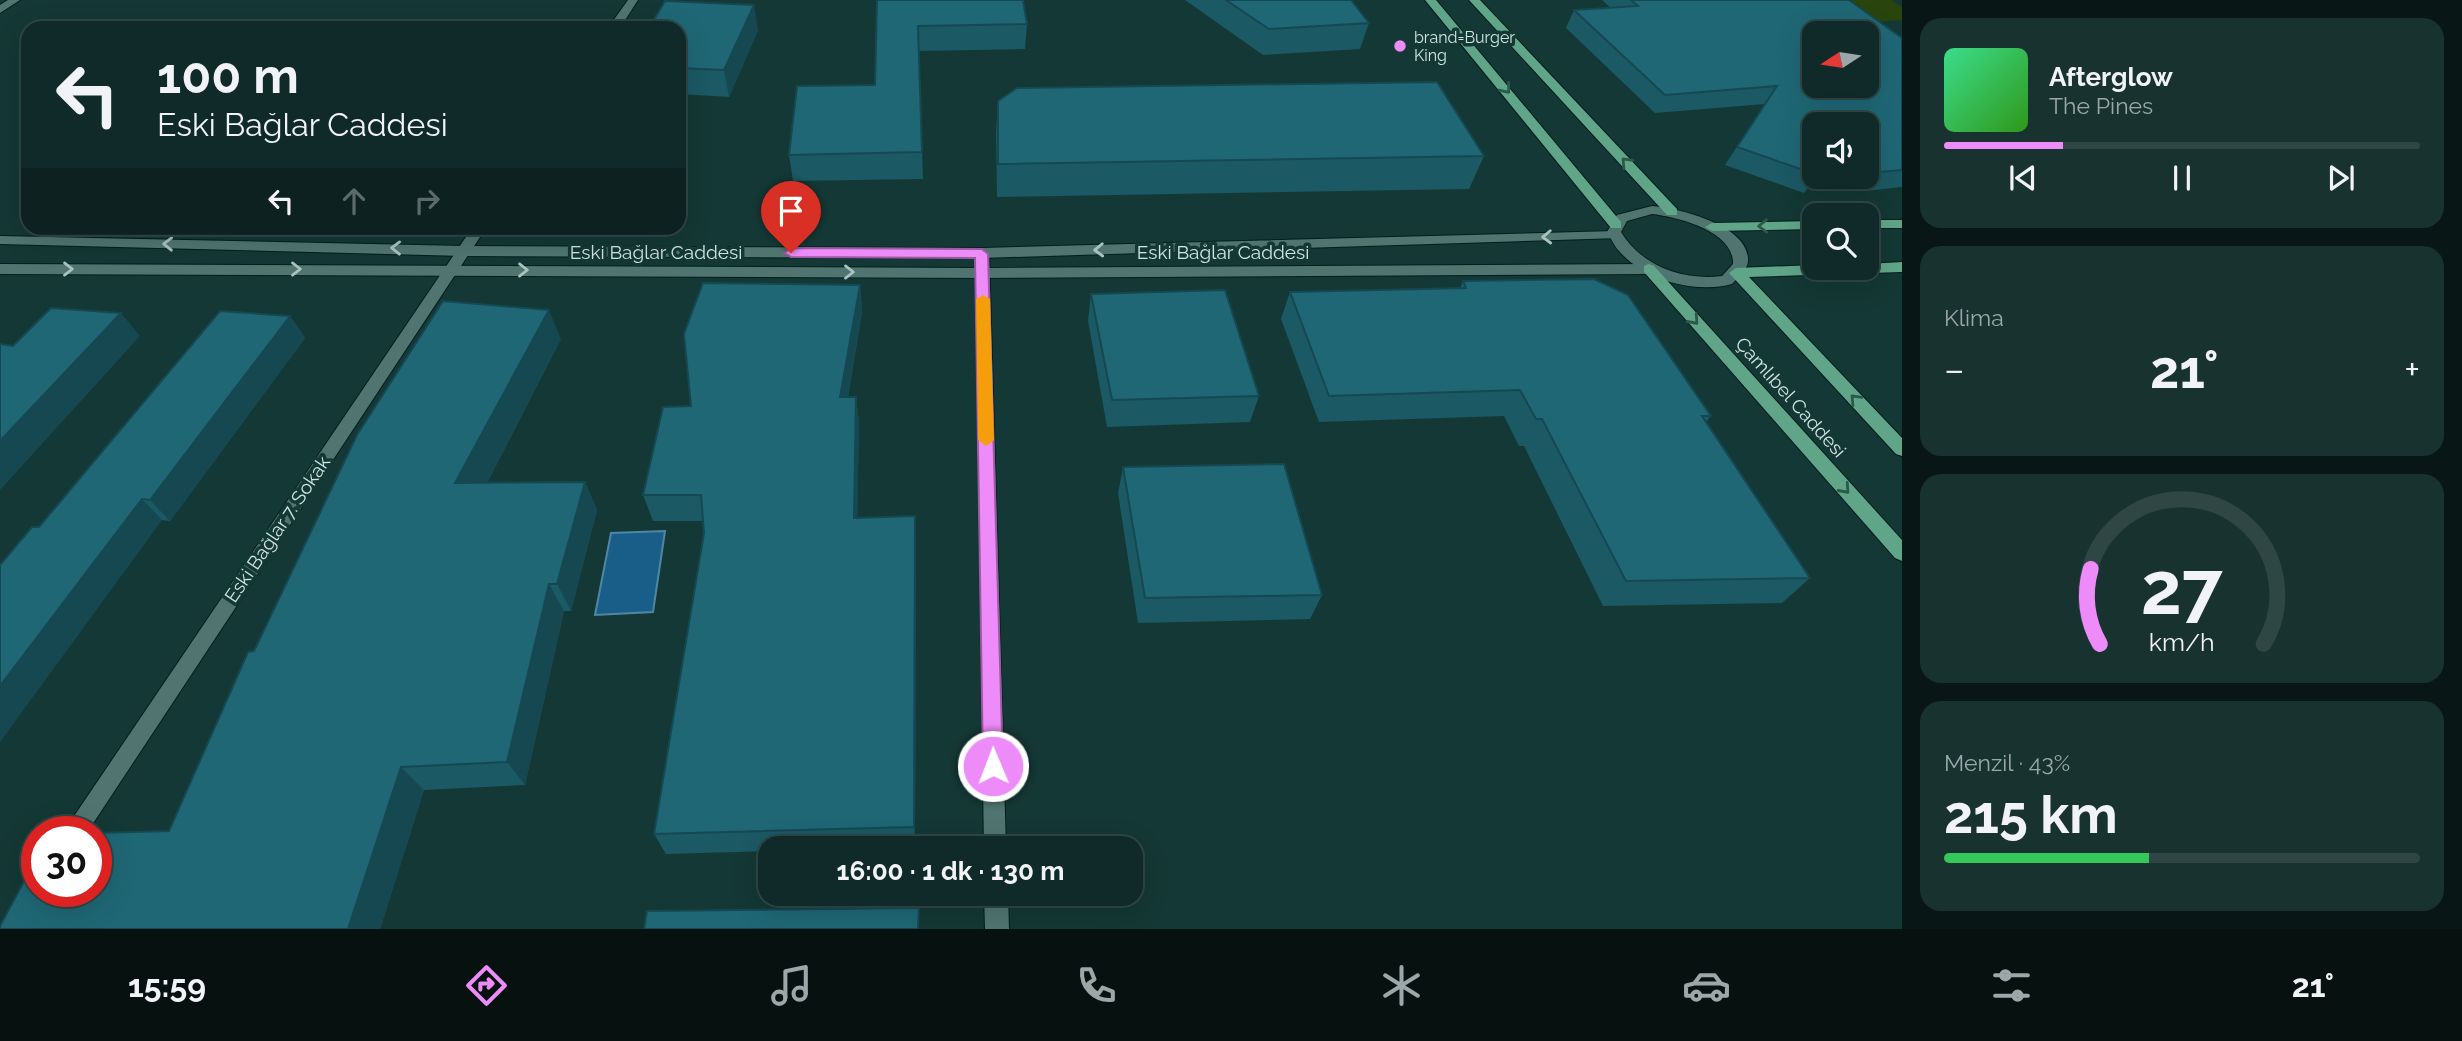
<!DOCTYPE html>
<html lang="tr">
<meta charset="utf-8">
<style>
body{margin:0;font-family:Raleway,sans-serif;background:#183230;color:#f1f3f6;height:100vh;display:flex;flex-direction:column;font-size:26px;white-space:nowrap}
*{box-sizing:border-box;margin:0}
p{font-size:23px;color:#9ba7a8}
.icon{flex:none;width:38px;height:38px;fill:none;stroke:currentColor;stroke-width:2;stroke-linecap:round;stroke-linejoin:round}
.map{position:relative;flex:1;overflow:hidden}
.drawer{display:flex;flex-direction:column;gap:18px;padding:18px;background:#081716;width:560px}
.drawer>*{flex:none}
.banner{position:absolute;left:21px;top:21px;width:665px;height:214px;border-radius:21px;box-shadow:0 7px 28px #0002,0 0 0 2px #2f4645;background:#0f2a28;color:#f1f3f6;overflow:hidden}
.needle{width:46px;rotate:258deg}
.fabs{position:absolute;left:1802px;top:21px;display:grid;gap:14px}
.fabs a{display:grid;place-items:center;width:77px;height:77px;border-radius:14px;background:#0f2a28;box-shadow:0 7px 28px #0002,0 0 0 2px #2f4645;font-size:35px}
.speed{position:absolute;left:21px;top:816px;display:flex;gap:14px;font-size:35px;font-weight:700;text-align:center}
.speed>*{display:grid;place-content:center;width:91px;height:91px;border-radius:50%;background:#0f2a28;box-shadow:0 7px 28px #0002,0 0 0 2px #2f4645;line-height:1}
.speed .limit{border:10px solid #d22;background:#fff;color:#111}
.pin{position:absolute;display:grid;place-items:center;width:60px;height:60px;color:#fff;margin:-72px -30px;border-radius:50% 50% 50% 0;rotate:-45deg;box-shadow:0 0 7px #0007}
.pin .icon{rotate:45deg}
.me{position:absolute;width:77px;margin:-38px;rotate:359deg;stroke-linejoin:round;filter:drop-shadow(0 0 5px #0008)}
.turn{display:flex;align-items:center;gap:24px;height:147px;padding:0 21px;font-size:32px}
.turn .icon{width:91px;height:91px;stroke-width:2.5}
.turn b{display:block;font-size:49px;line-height:60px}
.lanes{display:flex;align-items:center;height:66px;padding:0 21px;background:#0003;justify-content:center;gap:35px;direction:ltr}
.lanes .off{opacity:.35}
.big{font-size:52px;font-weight:700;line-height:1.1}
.drawer .card{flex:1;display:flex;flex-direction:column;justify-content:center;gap:10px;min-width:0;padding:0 24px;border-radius:21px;background:#183230}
.drawer .dial{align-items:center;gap:0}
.dial svg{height:182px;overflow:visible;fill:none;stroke:#2f4645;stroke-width:7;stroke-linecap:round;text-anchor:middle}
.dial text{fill:#f1f3f6;stroke:none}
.song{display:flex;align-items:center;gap:21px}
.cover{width:84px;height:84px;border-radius:10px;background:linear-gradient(135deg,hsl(150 70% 55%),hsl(110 70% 35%))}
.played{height:7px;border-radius:4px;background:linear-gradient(90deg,#ed8cf9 25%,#2f4645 25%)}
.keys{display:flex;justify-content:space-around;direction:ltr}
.heat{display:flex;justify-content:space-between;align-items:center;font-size:38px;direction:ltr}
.charge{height:10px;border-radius:5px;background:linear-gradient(90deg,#34c759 43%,#2f4645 0)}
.trip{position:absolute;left:758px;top:836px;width:385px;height:70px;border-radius:21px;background:#0f2a28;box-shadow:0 7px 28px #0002,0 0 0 2px #2f4645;font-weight:700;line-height:70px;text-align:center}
.tab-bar{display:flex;height:112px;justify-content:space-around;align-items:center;background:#061110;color:#9ba7a8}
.tab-bar .icon{width:49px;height:49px}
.tab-bar .current{color:#ed8cf9}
.tab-bar b{font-size:32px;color:#f1f3f6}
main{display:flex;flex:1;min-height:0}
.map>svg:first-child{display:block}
.green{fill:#29450d}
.water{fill:#195e89;stroke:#5086a3;stroke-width:2}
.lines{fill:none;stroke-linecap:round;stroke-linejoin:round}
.minor-casing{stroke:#031e1c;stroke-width:2}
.tertiary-casing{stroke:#031e1c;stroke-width:2}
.secondary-casing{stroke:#031e1c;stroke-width:2}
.primary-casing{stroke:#031e1c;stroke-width:2}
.minor{fill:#507571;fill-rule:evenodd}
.tertiary{fill:#507571;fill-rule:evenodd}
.secondary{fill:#507571;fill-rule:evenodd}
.primary{fill:#61a588;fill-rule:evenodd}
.wall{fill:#1b5965}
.shaded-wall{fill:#164852}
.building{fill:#1f6775;stroke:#164852;stroke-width:2;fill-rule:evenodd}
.oneway{stroke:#2b594e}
.oneway2{stroke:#aac3bf}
.route{fill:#ed8cf9;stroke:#9a5ba2;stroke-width:2}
.slow{fill:#f59e0b}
.poi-dot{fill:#ed8cf9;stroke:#143835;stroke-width:2.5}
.labels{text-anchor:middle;stroke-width:7;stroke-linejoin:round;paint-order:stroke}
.far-poi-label{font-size:16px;fill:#d0e4e1;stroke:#143835;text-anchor:start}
.street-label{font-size:19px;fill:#d0e4e1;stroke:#143835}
</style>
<main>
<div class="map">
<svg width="1902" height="929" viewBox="0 0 1902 929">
<rect width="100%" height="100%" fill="#143835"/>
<path class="green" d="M1841,0H1891L1902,7V20L1874,22Z"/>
<path class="water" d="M665,531L653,612L595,615L611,533Z"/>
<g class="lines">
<g class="minor-casing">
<g id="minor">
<path d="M8,0H20L0,13V5Z"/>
<path d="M628,0H638L620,28H608Z"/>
<path d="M472,228H486L88,831H64Z"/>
<path d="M982,248L989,253L1006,849H984L975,253Z"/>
<path d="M984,894H1008L1009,929H985Z"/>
</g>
</g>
<g class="tertiary-casing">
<g id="tertiary">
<path d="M1615,231L1622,235L1620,238L982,258L464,256L0,244V236L464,246L982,248Z"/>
<path d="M0,264L982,268L1649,264L1656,269L1649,274L982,278L0,274Z"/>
</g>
</g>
<g class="secondary-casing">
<path id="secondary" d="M1652,206C1677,208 1751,225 1748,262C1747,270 1737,278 1732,284C1695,294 1644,280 1619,251C1614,246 1611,238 1607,232L1617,215ZM1652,214C1678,217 1734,231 1733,264L1722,276C1684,281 1641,266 1621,232L1627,221Z"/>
</g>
<g class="primary-casing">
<g id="primary">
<path d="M1425,0H1436L1621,222V228H1611Z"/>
<path d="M1469,0H1480L1677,209V215H1667Z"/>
<rect x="1867" y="220" width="35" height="8"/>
<path d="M1815,221V229L1712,231L1705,227L1712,223Z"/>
<path d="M1902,262V272L1749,277L1902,438V456L1896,454L1729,273L1736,268L1815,265V268H1867V264Z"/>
<path d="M1649,264L1654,266L1902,540V561L1895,558L1644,272V266Z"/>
</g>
</g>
<use href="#minor" class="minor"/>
<use href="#tertiary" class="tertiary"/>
<use href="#secondary" class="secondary"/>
<use href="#primary" class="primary"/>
</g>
<g class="wall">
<path d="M877,0L1027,24L1025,49L919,51L923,179L793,181L789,155L875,85Z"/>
<path d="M1185,0H1351L1369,23L1360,49L1263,55Z"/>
<path d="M1602,0H1849L1902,38V187L1865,191L1848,177H1867V124H1815V177H1816L1804,193L1725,165L1765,104L1655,113L1566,28L1574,10L1611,8Z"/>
<path d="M679,28L758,30L729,97L679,94Z"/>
<path d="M998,101L1484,156L1469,189L997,197L996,133Z"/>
<path d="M1463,281L1711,416L1706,422L1810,578L1782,603L1603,606L1524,446H1519L1504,416L1319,422L1281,319L1290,292L1460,288Z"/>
<path d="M860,285L862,312L848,397H856L859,423L857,518L915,516L916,542L915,847L840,849H770V851L666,854L654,834L704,533L703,521H653L643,495L691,406Z"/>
<path d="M1091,294L1259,396L1250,422L1107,427L1088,321Z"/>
<path d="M290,316L305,338L170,521L162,520L39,527Z"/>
<path d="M561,339L487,483L585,482L597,510L571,611H564L525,785L424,790L380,929H0L169,831L254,651Z"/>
<path d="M1123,467L1322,595L1310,619L1138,623L1118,493Z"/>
</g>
<g class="shaded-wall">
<path d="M754,5L758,30L729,97L724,70Z"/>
<path d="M860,285L862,312L843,424L840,397Z"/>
<path d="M549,310L561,339L472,512L455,483Z"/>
<path d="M121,313L140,336L0,490V441Z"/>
<path d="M290,316L305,338L170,521L150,500Z"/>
<path d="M856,397L859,423L857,543L854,518Z"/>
<path d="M585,482L597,510L571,611L557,584Z"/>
<path d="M142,499L162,520L0,742V686Z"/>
<path d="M915,516L916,542L915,847L914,827Z"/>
<path d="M549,584L564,611L525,785L507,762Z"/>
<path d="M401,767L424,790L380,929H348Z"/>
</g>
<g class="building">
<path d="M877,0H1023L1027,24L918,26L922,152L789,155L797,86L875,85Z"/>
<path d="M1226,0H1351L1369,23L1269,29Z"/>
<path d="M1631,0H1849L1902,38V170L1879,172L1867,162V124H1815V174L1737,147L1777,86L1665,95L1574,10L1638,6ZM1815,33H1867V86H1815Z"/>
<path d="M665,1L754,5L724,70L679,68V28H649Z"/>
<path d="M1437,82L1484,156L998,164V101L1017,88Z"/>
<path d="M1594,279L1628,295L1711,416H1702L1810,578L1626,581L1542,419H1536L1520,390L1329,396L1290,292L1466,288L1463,281Z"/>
<path d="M703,283L860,285L840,397H856L854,518L915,516L914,827L654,834L704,533L701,495H643L663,407L691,406L684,334Z"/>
<path d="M1225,290L1259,396L1112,400L1091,294Z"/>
<path d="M443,301L549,310L455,483L585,482L557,584H549L507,762L401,767L348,929H0V926L37,857V891H96V833L169,831L248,652L254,651L357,435Z"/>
<path d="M51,308L121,313L0,441V344L13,346Z"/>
<path d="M220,311L290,316L150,500L142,499L0,686V565L32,527H39Z"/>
<path d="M1284,464L1322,595L1145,598L1123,467Z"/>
<path d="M919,908L918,929H644L647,911Z"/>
</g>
<defs><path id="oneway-chevron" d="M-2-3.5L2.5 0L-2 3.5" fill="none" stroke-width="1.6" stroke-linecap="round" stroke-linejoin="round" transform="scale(1.75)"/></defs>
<g class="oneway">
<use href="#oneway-chevron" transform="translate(1506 89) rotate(51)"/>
<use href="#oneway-chevron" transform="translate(1626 162) rotate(-133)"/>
<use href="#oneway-chevron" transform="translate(1763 226) rotate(179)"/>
<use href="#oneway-chevron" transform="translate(1694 320) rotate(48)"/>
<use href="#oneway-chevron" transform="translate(1855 399) rotate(-133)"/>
<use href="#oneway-chevron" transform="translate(1845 489) rotate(48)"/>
</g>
<g class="oneway2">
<use href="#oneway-chevron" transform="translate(1547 237) rotate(178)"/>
<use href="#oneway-chevron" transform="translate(168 244) rotate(-179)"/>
<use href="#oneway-chevron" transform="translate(396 248) rotate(-179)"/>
<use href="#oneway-chevron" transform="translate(1099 250) rotate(178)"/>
<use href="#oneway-chevron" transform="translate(68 269)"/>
<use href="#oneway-chevron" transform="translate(296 269)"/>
<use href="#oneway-chevron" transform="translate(523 270)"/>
<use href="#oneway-chevron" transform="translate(849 272)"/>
</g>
<path class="route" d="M982,249L988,254L1003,766L1000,773L993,776L986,773L983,766L975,258L791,257L784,253L791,248Z"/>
<path class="slow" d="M983,295L990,299L994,440L986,446L978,440L976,299Z"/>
<circle class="poi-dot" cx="1400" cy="46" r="7"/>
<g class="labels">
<g class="far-poi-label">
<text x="1414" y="43">brand=Burger<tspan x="1414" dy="18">King</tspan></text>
</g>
<g class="street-label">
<text x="656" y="259">Eski Bağlar Caddesi</text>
<text x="1223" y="259">Eski Bağlar Caddesi</text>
<text transform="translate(1791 397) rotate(48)" y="7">Çamlıbel Caddesi</text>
<text transform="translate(277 529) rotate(-56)" y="7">Eski Bağlar 7. Sokak</text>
</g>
</g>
</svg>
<div class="fabs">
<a><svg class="needle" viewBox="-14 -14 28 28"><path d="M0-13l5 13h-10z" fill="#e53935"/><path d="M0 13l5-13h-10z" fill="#9ba7a8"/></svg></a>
<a><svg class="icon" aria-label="sound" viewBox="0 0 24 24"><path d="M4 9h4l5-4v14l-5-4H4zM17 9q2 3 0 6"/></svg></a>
<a><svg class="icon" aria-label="search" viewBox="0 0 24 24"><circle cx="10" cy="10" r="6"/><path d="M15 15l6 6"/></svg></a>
</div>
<div class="speed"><div class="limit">30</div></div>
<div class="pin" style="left:791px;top:253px;background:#d93025"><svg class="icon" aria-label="arrive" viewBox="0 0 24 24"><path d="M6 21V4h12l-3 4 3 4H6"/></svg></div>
<svg class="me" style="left:993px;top:766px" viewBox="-20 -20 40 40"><circle r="17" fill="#ed8cf9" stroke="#fff" stroke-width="3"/><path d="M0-11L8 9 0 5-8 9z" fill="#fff"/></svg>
<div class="trip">16:00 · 1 dk · 130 m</div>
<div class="banner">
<div class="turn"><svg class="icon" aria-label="left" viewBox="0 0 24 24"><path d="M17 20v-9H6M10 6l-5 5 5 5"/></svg><div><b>100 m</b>Eski Bağlar Caddesi</div></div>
<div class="lanes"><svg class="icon" aria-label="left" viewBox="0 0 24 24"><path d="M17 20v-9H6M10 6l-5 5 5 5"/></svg><svg class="icon off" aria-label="ahead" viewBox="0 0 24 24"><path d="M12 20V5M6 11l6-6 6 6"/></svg><svg class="icon off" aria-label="right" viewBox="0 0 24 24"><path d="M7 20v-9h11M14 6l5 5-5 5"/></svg></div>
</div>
</div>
<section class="drawer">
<div class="card">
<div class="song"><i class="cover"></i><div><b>Afterglow</b><p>The Pines</p></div></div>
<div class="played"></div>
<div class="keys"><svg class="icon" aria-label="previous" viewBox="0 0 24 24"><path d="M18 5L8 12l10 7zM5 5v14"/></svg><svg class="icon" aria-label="pause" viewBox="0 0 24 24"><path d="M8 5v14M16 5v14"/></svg><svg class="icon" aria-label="next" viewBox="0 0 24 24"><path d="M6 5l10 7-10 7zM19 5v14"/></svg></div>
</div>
<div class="card"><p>Klima</p>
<div class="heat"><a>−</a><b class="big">21°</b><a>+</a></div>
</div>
<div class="card dial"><svg viewBox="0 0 100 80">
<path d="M14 69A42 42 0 1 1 86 69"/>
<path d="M14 69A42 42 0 0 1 10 36" stroke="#ed8cf9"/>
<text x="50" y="56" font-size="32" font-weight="700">27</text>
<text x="50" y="72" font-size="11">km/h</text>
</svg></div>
<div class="card"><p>Menzil · 43%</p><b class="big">215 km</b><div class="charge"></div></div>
</section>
</main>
<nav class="tab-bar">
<b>15:59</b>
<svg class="icon current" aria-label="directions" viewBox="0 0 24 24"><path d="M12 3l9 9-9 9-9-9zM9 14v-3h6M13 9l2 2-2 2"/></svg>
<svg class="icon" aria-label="music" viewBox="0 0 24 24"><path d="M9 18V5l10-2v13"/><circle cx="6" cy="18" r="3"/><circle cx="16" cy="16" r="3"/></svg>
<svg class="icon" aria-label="phone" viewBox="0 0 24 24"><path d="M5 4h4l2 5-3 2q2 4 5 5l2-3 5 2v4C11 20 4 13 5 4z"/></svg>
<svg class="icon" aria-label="climate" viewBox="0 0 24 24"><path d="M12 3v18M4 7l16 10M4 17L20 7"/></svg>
<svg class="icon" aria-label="car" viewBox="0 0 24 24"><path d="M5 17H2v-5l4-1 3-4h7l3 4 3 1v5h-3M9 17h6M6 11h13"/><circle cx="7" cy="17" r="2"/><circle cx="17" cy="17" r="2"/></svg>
<svg class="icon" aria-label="filters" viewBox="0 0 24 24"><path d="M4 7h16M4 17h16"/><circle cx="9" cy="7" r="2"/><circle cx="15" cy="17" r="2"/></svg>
<b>21°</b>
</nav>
